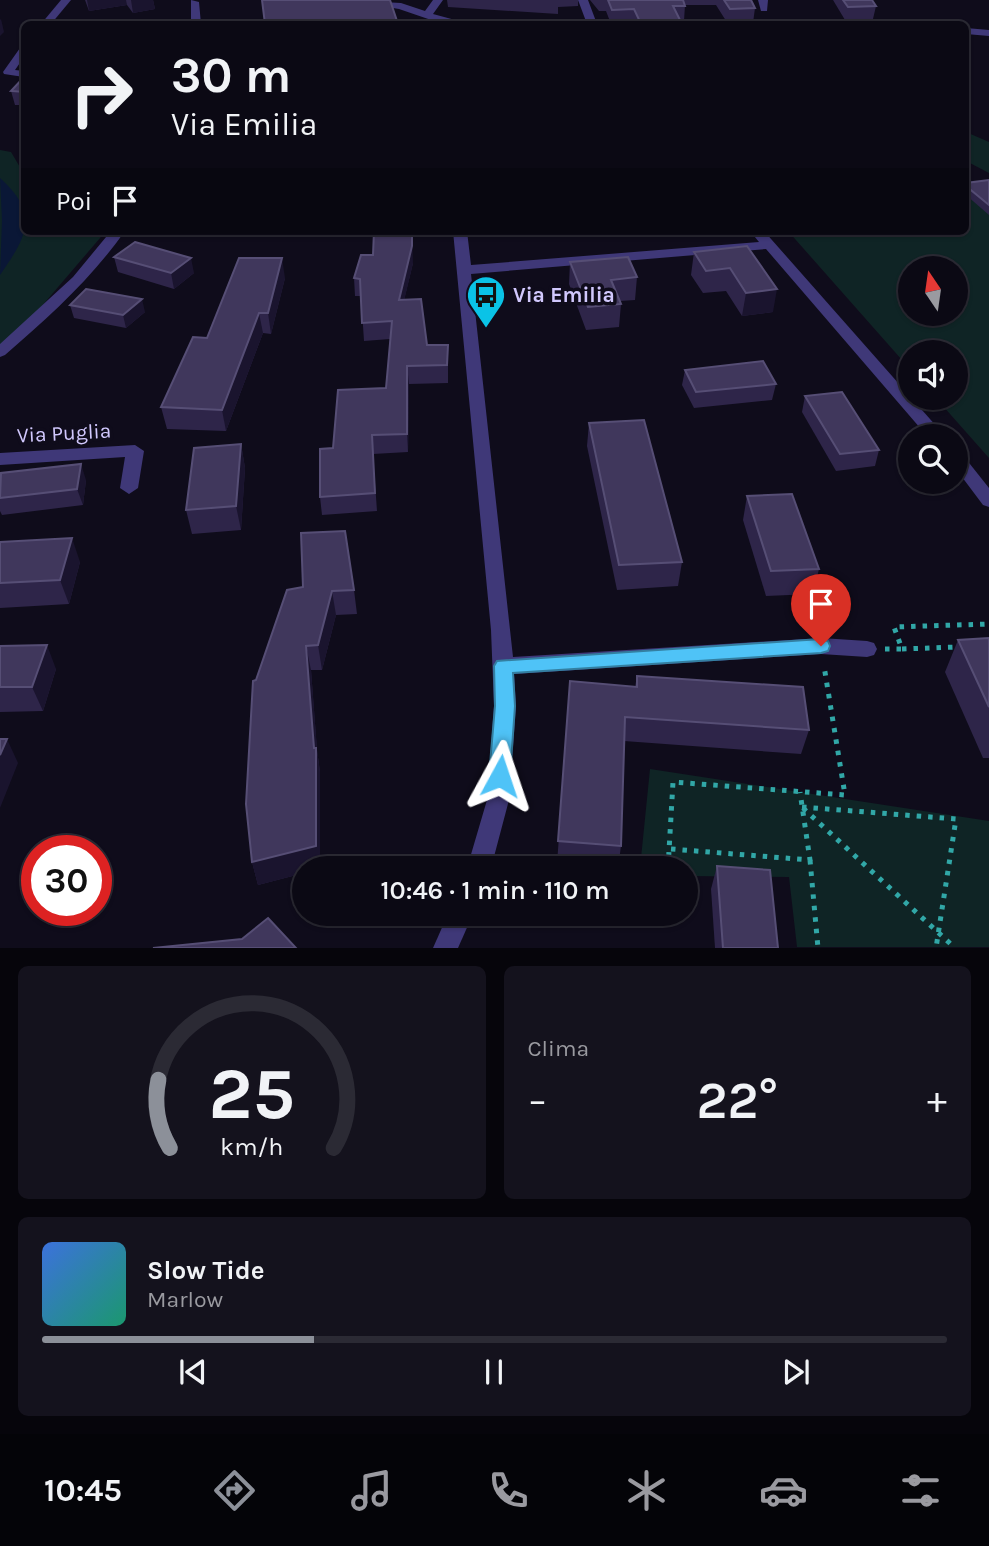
<!DOCTYPE html>
<html lang="it">
<meta charset="utf-8">
<style>
body{margin:0;font-family:Karla,sans-serif;background:#14121d;color:#f1f3f6;height:100vh;display:flex;flex-direction:column;font-size:26px;white-space:nowrap}
*{box-sizing:border-box;margin:0}
p{font-size:23px;color:#9a9aa0}
.icon{flex:none;width:38px;height:38px;fill:none;stroke:currentColor;stroke-width:2;stroke-linecap:round;stroke-linejoin:round}
.map{position:relative;height:948px;overflow:hidden}
.drawer{display:flex;flex-direction:column;gap:18px;padding:18px;background:#06050b;flex:1}
.drawer>*{flex:none}
.banner{position:absolute;left:21px;top:21px;width:948px;height:214px;border-radius:10px;box-shadow:0 2px 5px #0004,0 0 0 2px #2b2a34;background:#0b0914;color:#f1f3f6;overflow:hidden}
.needle{width:46px;rotate:347deg}
.buttons{position:absolute;left:898px;top:256px;display:grid;gap:14px}
.buttons a{display:grid;place-items:center;width:70px;height:70px;border-radius:50%;background:#0b0914;box-shadow:0 2px 5px #0004,0 0 0 2px #2b2a34;font-size:35px}
.speed{position:absolute;left:21px;top:835px;display:flex;gap:14px;font-size:35px;font-weight:700;text-align:center}
.speed>*{display:grid;place-content:center;width:91px;height:91px;border-radius:50%;background:#0b0914;box-shadow:0 2px 5px #0004,0 0 0 2px #2b2a34;line-height:1}
.speed .limit{border:10px solid #d22;background:#fff;color:#111}
.pin{position:absolute;display:grid;place-items:center;width:60px;height:60px;color:#fff;margin:-72px -30px;border-radius:50% 50% 50% 0;rotate:-45deg;box-shadow:0 0 7px #0007}
.pin .icon{rotate:45deg}
.me{position:absolute;width:77px;margin:-38px;rotate:5deg;stroke-linejoin:round;filter:drop-shadow(0 0 5px #0008)}
.turn{display:flex;align-items:center;gap:24px;height:147px;padding:0 35px;font-size:32px}
.turn .icon{width:91px;height:91px;stroke-width:2.5}
.turn b{display:block;font-size:49px;line-height:60px}
.then{display:flex;align-items:center;height:66px;padding:0 35px;background:#0003;gap:14px;font-size:26px}
.big{font-size:52px;font-weight:600;line-height:1.1}
.drawer .tile{flex:1;display:flex;flex-direction:column;justify-content:center;gap:10px;min-width:0;padding:0 24px;border-radius:10px;background:#14121d}
.drawer .dial{align-items:center;gap:0}
.dial svg{height:182px;overflow:visible;fill:none;stroke:#2b2a34;stroke-width:7;stroke-linecap:round;text-anchor:middle}
.dial text{fill:#f1f3f6;stroke:none}
.song{display:flex;align-items:center;gap:21px}
.cover{width:84px;height:84px;border-radius:10px;background:linear-gradient(135deg,hsl(220 70% 55%),hsl(160 70% 35%))}
.played{height:7px;border-radius:4px;background:linear-gradient(90deg,#8c9099 30%,#2b2a34 30%)}
.keys{display:flex;justify-content:space-around;direction:ltr}
.heat{display:flex;justify-content:space-between;align-items:center;font-size:38px;direction:ltr}
.drawer .tiles{flex:1;display:grid;gap:18px;grid-template-columns:1fr 1fr}
.tile:last-child{grid-column:span 2}
.trip{position:absolute;left:292px;top:856px;width:406px;height:70px;border-radius:35px;background:#0b0914;box-shadow:0 2px 5px #0004,0 0 0 2px #2b2a34;font-weight:600;line-height:70px;text-align:center}
.tabs{display:flex;height:112px;justify-content:space-around;align-items:center;background:#040408;color:#9a9aa0}
.tabs .icon{width:49px;height:49px}
.tabs .active{color:#8c9099}
.tabs b{font-size:32px;color:#f1f3f6}
.map>svg:first-child{display:block}
.green{fill:#0f2425;fill-rule:evenodd}
.water{fill:#0a1736}
.lines{fill:none;stroke-linecap:round;stroke-linejoin:round}
.path{stroke:#31a7a7;stroke-width:5;stroke-dasharray:4.5 7;stroke-linecap:butt}
.minor{fill:#3f3878;fill-rule:evenodd}
.wall{fill:#2e2549}
.shaded-wall{fill:#1a142e}
.building{fill:#40375c;stroke:#564e75;stroke-width:2}
.route{fill:#4fc3f7;stroke:#337fa1;stroke-width:2}
.labels{text-anchor:middle;stroke-width:7;stroke-linejoin:round;paint-order:stroke}
.poi-label{font-size:21px;font-weight:bold;fill:#d1c8fd;stroke:#0f0c1b;text-anchor:start}
.street-label{font-size:21px;fill:#d1c8fd;stroke:#0f0c1b}
</style>
<div class="map">
<svg width="989" height="948" viewBox="0 0 989 948">
<rect width="100%" height="100%" fill="#0f0c1b"/>
<g class="green">
<path d="M966,132L989,142V173L966,161Z"/>
<path d="M0,150L11,152L24,174V231H106L17,335L0,347Z"/>
<path d="M989,180V458L935,397H956V352H910V369L788,231H966V184ZM910,268H956V313H910Z"/>
<path d="M650,769L989,821V947H797L789,877L686,876V868H640Z"/>
</g>
<path class="water" d="M0,178C40,214 27,236 0,275L2,220Z"/>
<g class="lines">
<g class="path">
<path d="M885,649H902L894,627L989,624"/>
<path d="M902,649L958,647"/>
<path d="M802,807L956,819L936,948"/>
<path d="M803,808L955,948"/>
<path d="M671,849L810,860L800,792"/>
<path d="M810,860L818,948"/>
<path d="M668,868L673,782L845,795L824,666"/>
</g>
<g class="minor">
<path d="M61,0H71L51,24H41Z"/>
<path d="M191,0L199,2L201,24H191Z"/>
<path d="M346,0L401,3L425,11L433,0H443L433,14L470,24L437,22L399,9Z"/>
<path d="M578,0H588L597,24H587Z"/>
<path d="M758,0H768L767,11H761Z"/>
<path d="M966,28L989,30V36L966,34Z"/>
<path d="M24,47V57L15,70L24,71V77L4,74L3,72L20,48Z"/>
<path d="M111,231H125C91,279 49,317 5,355L0,357V344L73,277Z"/>
<path d="M453,231H467L471,265L759,242L750,231H764L945,436H927L766,249L471,274L513,657L821,638L867,641L874,643L877,649L874,655L867,657L821,654L514,674L516,706L509,800L491,868H467L487,800L494,706L491,630Z"/>
<path d="M135,445L144,451L138,488L129,494L120,488L125,457L0,465V453Z"/>
<path d="M956,452L962,454L989,488V507L983,505L956,469Z"/>
<path d="M448,914H473L458,948H433Z"/>
</g>
</g>
<g class="wall">
<path d="M85,0H153L155,9L133,13L127,5L89,11Z"/>
<path d="M447,0H578V6L558,7V14L448,7Z"/>
<path d="M590,0H751L755,8L753,23L728,24L716,5H685L684,21H681L682,24H611L606,11H599Z"/>
<path d="M833,0H872L876,6L873,19L845,20Z"/>
<path d="M24,77V105H15L11,91Z"/>
<path d="M989,180V215L966,195V183Z"/>
<path d="M747,246L773,312L742,316L726,291L703,293L691,275L694,252Z"/>
<path d="M114,257L194,273L174,289L118,272Z"/>
<path d="M570,262L637,277L635,300L620,301L621,304L619,327L586,330L569,284Z"/>
<path d="M413,263L404,300L427,345L448,363V383L409,384L408,452L373,454L377,511L322,515L320,497L333,448L386,388L390,339L364,341L361,296H355L354,278Z"/>
<path d="M285,278L271,334L263,333L226,431L167,429L161,407L207,338Z"/>
<path d="M70,305L145,312L126,328L74,318Z"/>
<path d="M685,370L776,384L772,400L694,408L682,385Z"/>
<path d="M805,396L879,450L875,466L836,471L802,412Z"/>
<path d="M589,423L682,562L678,586L617,590L587,446Z"/>
<path d="M241,444L245,468L241,530L192,534L186,510Z"/>
<path d="M0,476L86,480L83,505L2,515L0,511Z"/>
<path d="M747,496L819,569L813,594L766,596L743,520Z"/>
<path d="M0,542L80,562L69,604L0,608Z"/>
<path d="M303,587L354,590L357,614L336,615L322,670H311L317,750L320,772L304,873L258,885L252,862L256,680Z"/>
<path d="M989,638V758H983L945,672L958,640Z"/>
<path d="M0,646L56,669L43,711L0,712Z"/>
<path d="M637,676L809,730L801,754L624,741L621,846L618,868H601L557,864L570,681L635,687Z"/>
<path d="M717,866L778,948H715L711,889Z"/>
</g>
<g class="shaded-wall">
<path d="M87,0H126L127,5L89,11Z"/>
<path d="M131,0H153L155,9L133,13Z"/>
<path d="M1,19L4,32L0,36V20Z"/>
<path d="M412,231L413,263L400,318L399,300Z"/>
<path d="M191,258L194,273L174,289L171,273Z"/>
<path d="M282,258L285,278L271,334L268,313Z"/>
<path d="M777,289L773,312L742,316L746,293Z"/>
<path d="M142,299L145,312L126,328L123,315Z"/>
<path d="M259,313L263,333L226,431L222,410Z"/>
<path d="M407,366L409,384L408,452L407,434Z"/>
<path d="M241,444L245,468L241,530L236,506Z"/>
<path d="M81,464L86,480L83,505L77,489Z"/>
<path d="M72,538L80,562L69,604L60,580Z"/>
<path d="M332,591L336,615L322,670L318,645Z"/>
<path d="M47,645L56,669L43,711L32,687Z"/>
<path d="M306,646L311,670L317,750L320,772V868H304V873L258,885L252,862L314,748Z"/>
<path d="M7,739L18,763L0,808V755Z"/>
</g>
<g class="building">
<path d="M262,0H390L398,24H265Z"/>
<path d="M608,0H683L685,6H673L682,24H641L634,9L612,10Z"/>
<path d="M724,0H751L755,8L730,9Z"/>
<path d="M843,0H872L876,6L848,7Z"/>
<path d="M24,77V92L11,91Z"/>
<path d="M989,180V205L966,186V183Z"/>
<path d="M374,231H412V246L399,300L421,299L427,345H448L447,365L407,366V434L372,435L375,493L320,497V449L333,448L338,390L386,388L392,321L362,323L360,279L354,278L361,255H373Z"/>
<path d="M135,242L191,258L171,273L114,257Z"/>
<path d="M747,246L777,289L746,293L730,268L706,271L694,252Z"/>
<path d="M628,257L637,277L611,280L621,304L588,307L570,262Z"/>
<path d="M239,258H282L268,313H259L222,410L161,407L193,337L207,338Z"/>
<path d="M86,289L142,299L123,315L70,305Z"/>
<path d="M763,361L776,384L696,392L685,370Z"/>
<path d="M842,392L879,450L840,454L805,396Z"/>
<path d="M644,420L682,562L619,565L589,423Z"/>
<path d="M241,444L236,506L186,510L194,448Z"/>
<path d="M81,464L77,489L0,498L1,473Z"/>
<path d="M792,494L819,569L771,571L747,496Z"/>
<path d="M345,531L354,590L332,591L318,645L306,646L314,748H316V846L252,862L246,804L253,681L256,680L287,590L303,587L301,533Z"/>
<path d="M72,538L60,580L0,583V542Z"/>
<path d="M989,638V707L958,640Z"/>
<path d="M47,645L32,687H0V646Z"/>
<path d="M637,676L803,687L809,730L625,717L621,846L558,841L570,681L637,687Z"/>
<path d="M0,739H7L0,755Z"/>
<path d="M717,866L770,870L778,948H723Z"/>
<path d="M268,918L296,948H153L242,939Z"/>
</g>
<path class="route" d="M821,639L828,641L830,646L828,651L821,653L513,673L515,706L510,776L507,783L500,785L492,783L489,776L495,706L494,666L497,661Z"/>
<defs>
<g id="bus-pin" transform="scale(2.0125)"><path d="M0 17L-7.5 6A9.5 9.5 0 1 1 7.5 6Z" fill="#0ac3e7" stroke="#0f0c1b"/><path d="M-5-6H5V4H4V6H2V4H-2V6H-4V4H-5ZM-3.5-4V0h7V-4ZM-3.5 1.2v1.5H-2V1.2ZM2 1.2v1.5H3.5V1.2Z" fill="#111"/></g>
</defs>
<g fill-rule="evenodd">
<use href="#bus-pin" x="486" y="295"/>
</g>
<g class="labels">
<g class="poi-label">
<text x="513" y="302">Via Emilia</text>
</g>
<g class="street-label">
<text transform="translate(64 433) rotate(-3)" y="7">Via Puglia</text>
</g>
</g>
</svg>
<div class="buttons">
<a><svg class="needle" viewBox="-14 -14 28 28"><path d="M0-13l5 13h-10z" fill="#e53935"/><path d="M0 13l5-13h-10z" fill="#9a9aa0"/></svg></a>
<a><svg class="icon" aria-label="sound" viewBox="0 0 24 24"><path d="M4 9h4l5-4v14l-5-4H4zM17 9q2 3 0 6"/></svg></a>
<a><svg class="icon" aria-label="search" viewBox="0 0 24 24"><circle cx="10" cy="10" r="6"/><path d="M15 15l6 6"/></svg></a>
</div>
<div class="speed"><div class="limit">30</div></div>
<div class="pin" style="left:821px;top:646px;background:#d93025"><svg class="icon" aria-label="arrive" viewBox="0 0 24 24"><path d="M6 21V4h12l-3 4 3 4H6"/></svg></div>
<svg class="me" style="left:500px;top:776px" viewBox="-20 -20 40 40"><path d="M0-17L14 15 0 8-14 15z" fill="#4fc3f7" stroke="#fff" stroke-width="4"/></svg>
<div class="trip">10:46 · 1 min · 110 m</div>
<div class="banner">
<div class="turn"><svg class="icon" aria-label="right" viewBox="0 0 24 24"><path d="M7 20v-9h11M14 6l5 5-5 5"/></svg><div><b>30 m</b>Via Emilia</div></div>
<div class="then">Poi<svg class="icon" aria-label="arrive" viewBox="0 0 24 24"><path d="M6 21V4h12l-3 4 3 4H6"/></svg></div>
</div>
</div>
<section class="drawer">
<div class="tiles">
<div class="tile dial"><svg viewBox="0 0 100 80">
<path d="M14 69A42 42 0 1 1 86 69"/>
<path d="M14 69A42 42 0 0 1 9 39" stroke="#8c9099"/>
<text x="50" y="56" font-size="32" font-weight="700">25</text>
<text x="50" y="72" font-size="11">km/h</text>
</svg></div>
<div class="tile"><p>Clima</p>
<div class="heat"><a>−</a><b class="big">22°</b><a>+</a></div>
</div>
<div class="tile">
<div class="song"><i class="cover"></i><div><b>Slow Tide</b><p>Marlow</p></div></div>
<div class="played"></div>
<div class="keys"><svg class="icon" aria-label="previous" viewBox="0 0 24 24"><path d="M18 5L8 12l10 7zM5 5v14"/></svg><svg class="icon" aria-label="pause" viewBox="0 0 24 24"><path d="M8 5v14M16 5v14"/></svg><svg class="icon" aria-label="next" viewBox="0 0 24 24"><path d="M6 5l10 7-10 7zM19 5v14"/></svg></div>
</div>
</div>
</section>
<nav class="tabs">
<b>10:45</b>
<svg class="icon active" aria-label="directions" viewBox="0 0 24 24"><path d="M12 3l9 9-9 9-9-9zM9 14v-3h6M13 9l2 2-2 2"/></svg>
<svg class="icon" aria-label="music" viewBox="0 0 24 24"><path d="M9 18V5l10-2v13"/><circle cx="6" cy="18" r="3"/><circle cx="16" cy="16" r="3"/></svg>
<svg class="icon" aria-label="phone" viewBox="0 0 24 24"><path d="M5 4h4l2 5-3 2q2 4 5 5l2-3 5 2v4C11 20 4 13 5 4z"/></svg>
<svg class="icon" aria-label="climate" viewBox="0 0 24 24"><path d="M12 3v18M4 7l16 10M4 17L20 7"/></svg>
<svg class="icon" aria-label="car" viewBox="0 0 24 24"><path d="M5 17H2v-5l4-1 3-4h7l3 4 3 1v5h-3M9 17h6M6 11h13"/><circle cx="7" cy="17" r="2"/><circle cx="17" cy="17" r="2"/></svg>
<svg class="icon" aria-label="filters" viewBox="0 0 24 24"><path d="M4 7h16M4 17h16"/><circle cx="9" cy="7" r="2"/><circle cx="15" cy="17" r="2"/></svg>
</nav>
